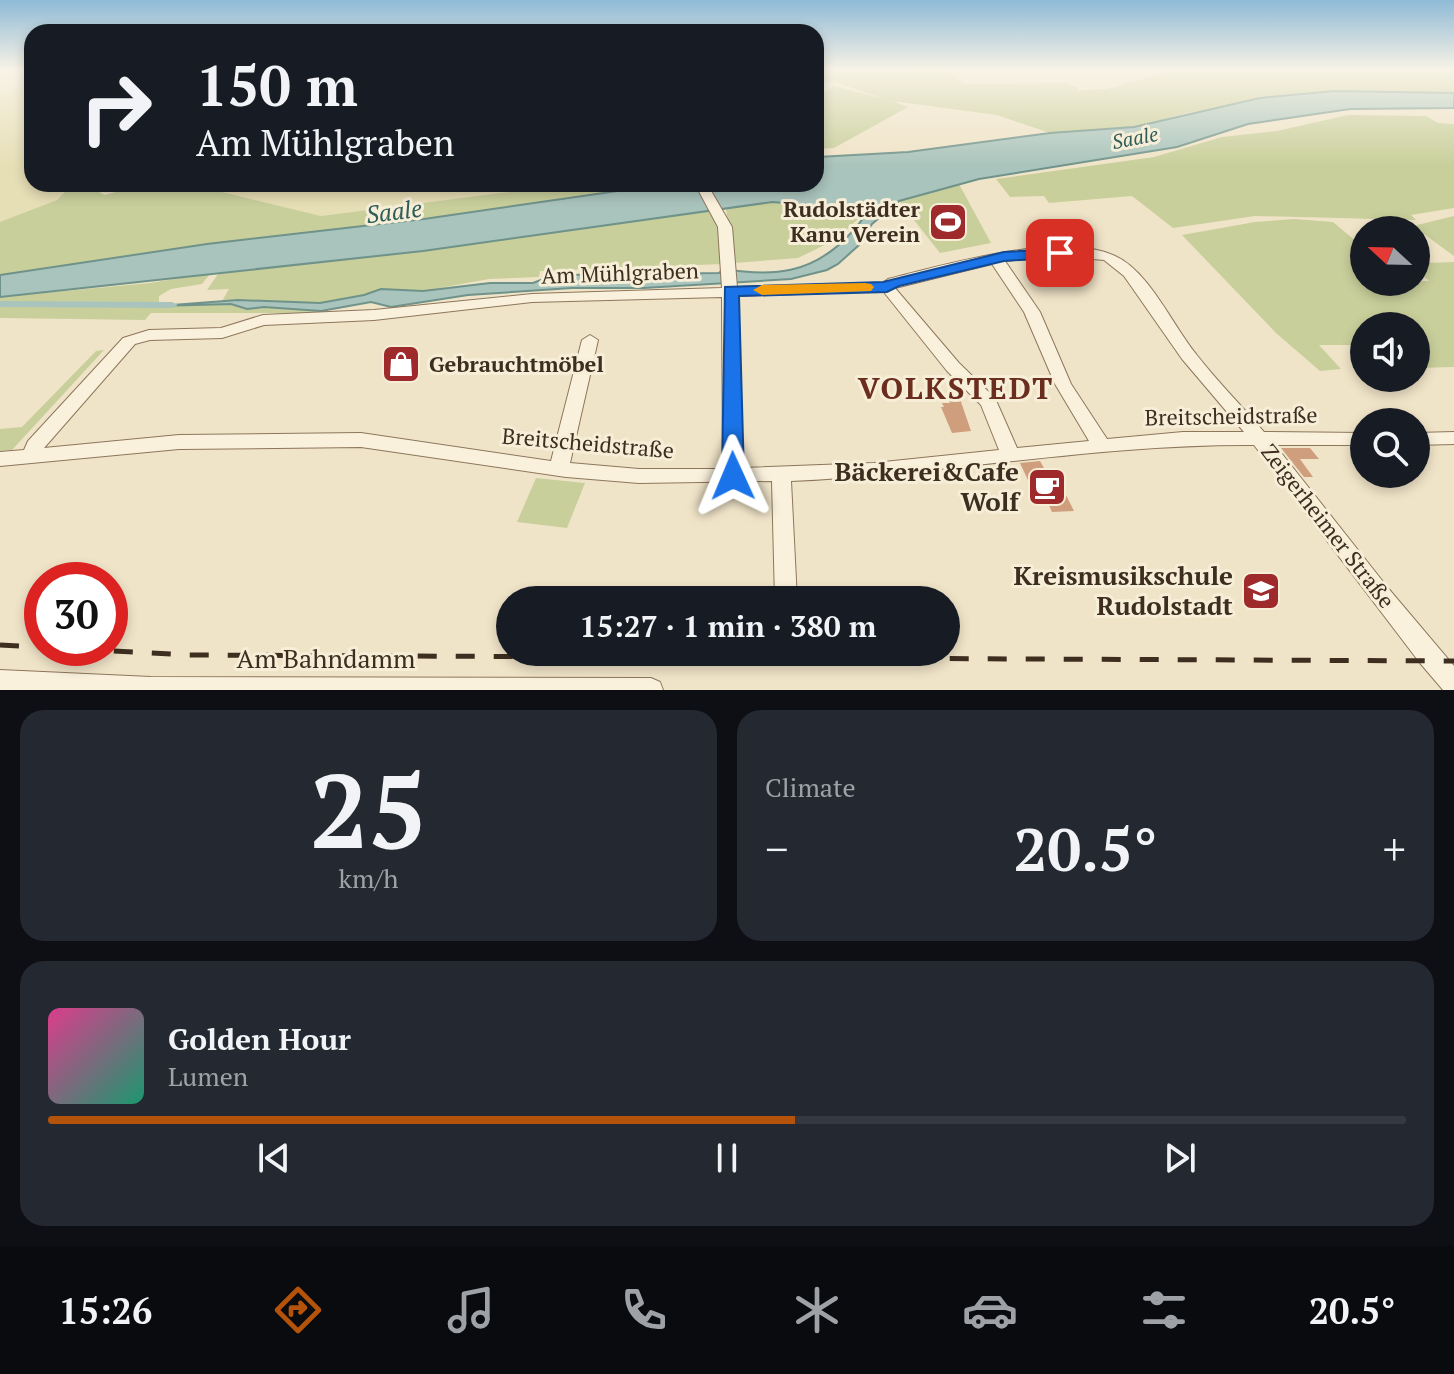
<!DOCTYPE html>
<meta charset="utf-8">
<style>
body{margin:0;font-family:"PT Serif",serif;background:#242831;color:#f1f3f6;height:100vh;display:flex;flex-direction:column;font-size:30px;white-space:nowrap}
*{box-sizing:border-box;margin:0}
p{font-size:26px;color:#9ea1a6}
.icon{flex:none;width:44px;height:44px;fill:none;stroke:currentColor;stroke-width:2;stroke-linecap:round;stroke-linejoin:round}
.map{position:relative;height:690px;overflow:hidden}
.details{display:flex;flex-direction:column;gap:20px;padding:20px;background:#0d0f14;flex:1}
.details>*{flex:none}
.guide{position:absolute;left:24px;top:24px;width:800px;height:168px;border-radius:24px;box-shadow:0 4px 12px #0003;background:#171b24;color:#f1f3f6;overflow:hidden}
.needle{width:52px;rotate:292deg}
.buttons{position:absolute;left:1350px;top:216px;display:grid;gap:16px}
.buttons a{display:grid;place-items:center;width:80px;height:80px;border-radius:50%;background:#171b24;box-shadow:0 4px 12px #0003;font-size:40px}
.speed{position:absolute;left:24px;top:562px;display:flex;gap:16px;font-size:40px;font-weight:700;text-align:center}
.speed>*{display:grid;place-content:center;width:104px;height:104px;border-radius:50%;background:#171b24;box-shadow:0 4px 12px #0003;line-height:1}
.speed .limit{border:12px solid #d22;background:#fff;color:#111}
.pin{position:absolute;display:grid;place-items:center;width:68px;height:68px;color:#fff;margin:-34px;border-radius:16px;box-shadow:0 4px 12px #0006}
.me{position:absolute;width:88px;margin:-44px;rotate:359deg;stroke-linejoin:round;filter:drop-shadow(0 0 6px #0008)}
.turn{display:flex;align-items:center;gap:28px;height:168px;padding:0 40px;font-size:36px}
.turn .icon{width:104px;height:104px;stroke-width:2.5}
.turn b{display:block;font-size:56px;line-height:68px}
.big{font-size:60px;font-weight:600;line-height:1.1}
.details .card{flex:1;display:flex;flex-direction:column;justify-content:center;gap:12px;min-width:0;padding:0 28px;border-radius:24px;background:#242831}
.details .dial{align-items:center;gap:0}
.dial b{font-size:104px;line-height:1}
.song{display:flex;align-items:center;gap:24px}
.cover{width:96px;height:96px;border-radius:12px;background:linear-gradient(135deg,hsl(330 70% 55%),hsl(160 70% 35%))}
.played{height:8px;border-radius:4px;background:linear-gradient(90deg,#b45309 55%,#363941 55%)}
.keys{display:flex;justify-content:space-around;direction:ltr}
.heat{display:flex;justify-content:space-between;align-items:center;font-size:44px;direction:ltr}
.details .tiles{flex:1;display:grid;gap:20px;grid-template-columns:1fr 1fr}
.card:last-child{grid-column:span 2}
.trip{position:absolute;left:496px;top:586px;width:464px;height:80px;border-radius:40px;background:#171b24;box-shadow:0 4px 12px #0003;font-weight:600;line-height:80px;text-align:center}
.menu{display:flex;height:128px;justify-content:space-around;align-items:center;background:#090b0e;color:#9ea1a6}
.menu .icon{width:56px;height:56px}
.menu .active{color:#b45309}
.menu b{font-size:36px;color:#f1f3f6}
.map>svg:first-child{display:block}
.farmland{fill:#e6deb5}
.green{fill:#c9cf9b}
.water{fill:#a9c4bc;stroke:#6f938a;stroke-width:2}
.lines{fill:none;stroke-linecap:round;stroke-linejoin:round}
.canal{fill:#a9c4bc;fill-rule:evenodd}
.building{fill:#cf9f7d}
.minor-casing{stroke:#8d765c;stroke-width:2}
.minor{fill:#faf1dc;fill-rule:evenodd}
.rail{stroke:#3d2e20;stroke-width:5;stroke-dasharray:19 19;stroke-linecap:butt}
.route{fill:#1a73e8;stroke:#114b97;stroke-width:2}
.slow{fill:#f59e0b}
.labels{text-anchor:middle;stroke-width:6;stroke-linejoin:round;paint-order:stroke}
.far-water-label{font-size:20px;font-style:italic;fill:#2f5d5a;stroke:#f7eed8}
.poi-label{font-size:22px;font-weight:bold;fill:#3d2e20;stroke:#f7eed8;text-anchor:end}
.street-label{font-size:22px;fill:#3d2e20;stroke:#f7eed8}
.water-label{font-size:24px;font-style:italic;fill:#2f5d5a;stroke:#f7eed8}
.near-poi-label{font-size:26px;font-weight:bold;fill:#3d2e20;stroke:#f7eed8;text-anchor:end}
.near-street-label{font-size:26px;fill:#3d2e20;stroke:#f7eed8}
.district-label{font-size:30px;font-weight:bold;letter-spacing:2px;fill:#6b2e1e;stroke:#f7eed8}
</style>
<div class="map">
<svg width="1454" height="690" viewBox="0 0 1454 690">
<rect width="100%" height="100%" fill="#f0e4c8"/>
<g class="farmland">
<path d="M32,75V184H73L57,200L0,222V95L7,94Z"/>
<path d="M189,184H570L321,216Z"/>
</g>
<g class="green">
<path d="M816,69L950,72L965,84L1068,83L1079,89L1078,93L1082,90L1108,89L1175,69H1454V93L1334,91L1187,113L1134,127L1050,133L997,115L892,101L908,107L834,148L816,149V97L835,86L884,99L833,81L816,84Z"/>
<path d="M1348,115L1426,116L1438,123L1454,124V208L1411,215L1416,220L1255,216L1173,228L1132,196L1049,203L1044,196L1010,197L996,179L1154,157L1222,137L1277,131Z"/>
<path d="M73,184H107L100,193L105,195L143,184H189L321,216L570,184H644L645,188L424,219L207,244L0,275V222L57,200Z"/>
<path d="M959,184L991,243L940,253L899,201Z"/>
<path d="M785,201L869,209L835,240L798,258L734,263L726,209Z"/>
<path d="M712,211L721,226L724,264L540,271L539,277L489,279L423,291L381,289L364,295L320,303L222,301L229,289L207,290L220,271L423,251Z"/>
<path d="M1454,216V256L1413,226Z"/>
<path d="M1294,219L1333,222L1364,248V282L1429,281L1421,274H1416V255L1426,263L1454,262V367L1416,368V326H1364V345H1319L1341,369L1320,371L1276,333L1182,235L1255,222Z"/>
<path d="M211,273L202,284L171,289L159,296V307L231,304L247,309L264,307L328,310V313H151L145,320L0,318V297L150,283Z"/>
<path d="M104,350L12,450L0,451V429L22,427L96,351Z"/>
<path d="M536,478L585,483L567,528L517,522Z"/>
</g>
<path class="water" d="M1334,91L1454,93V108L1350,109L1248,124L1177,147L979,179L899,201L872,224L859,245L838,264L827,270L791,279L644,288H572L468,295L391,307L371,302L321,311L264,307L247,309L231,304L159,306L238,300L320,303L364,295L381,289L423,291L490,283H533L551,276L595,274L719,273L723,269C774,277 813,274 850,234C857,227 864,218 868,209L772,202L423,251L0,297V275L207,244L424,219L666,184H816L818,157L908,152L1050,133L1134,127L1260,98Z"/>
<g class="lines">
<path class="canal" d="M0,301L172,302L178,305L172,308L0,307Z"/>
</g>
<g class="building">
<path d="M960,399L971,431L952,433L941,407H944L942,403H950L949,400Z"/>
<path d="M1281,448H1310L1319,459H1300L1313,477H1304Z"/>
<path d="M1040,461L1053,484L1060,483L1074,511L1052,512L1042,490L1033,491L1020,463Z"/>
</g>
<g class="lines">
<g class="minor-casing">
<g id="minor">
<path d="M695,184H707L732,227L737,287L883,283L888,279C944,265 1062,230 1115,256C1149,271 1173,326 1196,354C1217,381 1242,406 1264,432L1364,433V445H1275L1388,588L1454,666V690H1443L1420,663L1254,445C1099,444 946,474 791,481L797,600H775L772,481L639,483L566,477L361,447L179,449L0,466V452L24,450L28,441L123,338L149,330L221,328L263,315L374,310L532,294L722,288L718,227ZM1058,256L1104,260L1124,276L1182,359L1244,432H1183L1107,439L1071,384L1040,312L1005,261ZM992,264L1024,312L1055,384L1089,441L1017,448L995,398L959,363L895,288ZM883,291L947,371L981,405L999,450L874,463L742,468L737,296ZM722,297L723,469H639L570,463L598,340L590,335L582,340L551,461L361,433L179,435L44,448L135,344L150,340L222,338L264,325L374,320L532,302Z"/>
<path d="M1454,432V444L1416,445V433Z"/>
<path d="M0,670L151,677L651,678L660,682L663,690H0Z"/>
</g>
</g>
<use href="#minor" class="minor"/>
<path class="rail" d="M0,645L188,655L1454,661"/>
</g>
<linearGradient id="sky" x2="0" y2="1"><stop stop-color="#8fbad6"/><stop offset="0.42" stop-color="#f8f3e6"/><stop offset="1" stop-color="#f8f3e6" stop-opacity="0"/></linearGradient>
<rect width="1454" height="166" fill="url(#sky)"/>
<path class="route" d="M1060,249L1065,250V257L1004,261L899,286L887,292L739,296L744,476L741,481H725L722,476L725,287L883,282L1004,252Z"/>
<path class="slow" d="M865,283L871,284L874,287L871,291L762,295L753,290L762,285Z"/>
<defs>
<g id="stadium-square" transform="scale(2)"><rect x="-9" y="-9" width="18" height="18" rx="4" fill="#9e2a2b" stroke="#f7eed8"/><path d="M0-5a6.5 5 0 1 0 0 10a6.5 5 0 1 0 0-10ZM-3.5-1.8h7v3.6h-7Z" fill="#fff"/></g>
<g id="shop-square" transform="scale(2)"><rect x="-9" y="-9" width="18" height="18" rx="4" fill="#9e2a2b" stroke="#f7eed8"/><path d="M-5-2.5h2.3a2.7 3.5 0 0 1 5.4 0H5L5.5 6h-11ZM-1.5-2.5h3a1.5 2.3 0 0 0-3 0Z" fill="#fff"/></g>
<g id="cafe-square" transform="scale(2)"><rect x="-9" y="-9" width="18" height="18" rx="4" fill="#9e2a2b" stroke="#f7eed8"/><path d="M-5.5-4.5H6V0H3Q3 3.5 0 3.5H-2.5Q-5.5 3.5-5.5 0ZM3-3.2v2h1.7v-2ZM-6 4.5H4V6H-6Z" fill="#fff"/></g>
<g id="school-square" transform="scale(2)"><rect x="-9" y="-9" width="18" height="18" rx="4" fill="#9e2a2b" stroke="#f7eed8"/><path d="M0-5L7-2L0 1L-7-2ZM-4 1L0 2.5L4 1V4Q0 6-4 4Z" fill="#fff"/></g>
</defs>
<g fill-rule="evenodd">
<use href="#stadium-square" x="948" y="222"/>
<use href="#shop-square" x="401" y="364"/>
<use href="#cafe-square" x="1047" y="487"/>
<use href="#school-square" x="1261" y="591"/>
</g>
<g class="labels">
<g class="far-water-label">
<text transform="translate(1135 138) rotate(-11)" y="7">Saale</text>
</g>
<g class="poi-label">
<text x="920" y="217">Rudolstädter<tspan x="920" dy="25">Kanu Verein</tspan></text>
<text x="429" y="372" text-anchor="start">Gebrauchtmöbel</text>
</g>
<g class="street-label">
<text transform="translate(620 273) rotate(-2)" y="8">Am Mühlgraben</text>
<text transform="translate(1231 416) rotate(-1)" y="8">Breitscheidstraße</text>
<text transform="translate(588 443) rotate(5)" y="8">Breitscheidstraße</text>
<text transform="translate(1328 526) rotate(52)" y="8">Zeigerheimer Straße</text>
</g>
<g class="water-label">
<text transform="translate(394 212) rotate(-7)" y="8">Saale</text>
</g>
<g class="near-poi-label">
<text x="1019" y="481">Bäckerei&amp;Cafe<tspan x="1019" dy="30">Wolf</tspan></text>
<text x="1233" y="585">Kreismusikschule<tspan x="1233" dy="30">Rudolstadt</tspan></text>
</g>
<g class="near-street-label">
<text x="326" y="668">Am Bahndamm</text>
</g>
<g class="district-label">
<text x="956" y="399">VOLKSTEDT</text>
</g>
</g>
</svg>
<div class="buttons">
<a><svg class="needle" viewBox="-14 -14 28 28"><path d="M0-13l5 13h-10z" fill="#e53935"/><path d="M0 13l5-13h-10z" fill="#9ea1a6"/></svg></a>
<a><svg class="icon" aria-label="sound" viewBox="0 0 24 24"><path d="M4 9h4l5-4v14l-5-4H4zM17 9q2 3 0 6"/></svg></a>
<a><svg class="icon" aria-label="search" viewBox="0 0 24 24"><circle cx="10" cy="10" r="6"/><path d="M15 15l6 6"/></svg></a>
</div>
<div class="speed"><div class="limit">30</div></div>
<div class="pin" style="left:1060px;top:253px;background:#d93025"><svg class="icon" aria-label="arrive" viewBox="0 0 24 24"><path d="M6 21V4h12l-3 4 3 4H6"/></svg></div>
<svg class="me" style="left:733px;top:476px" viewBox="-20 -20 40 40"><path d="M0-17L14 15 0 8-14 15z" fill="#1a73e8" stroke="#fff" stroke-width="4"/></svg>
<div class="trip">15:27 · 1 min · 380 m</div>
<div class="guide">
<div class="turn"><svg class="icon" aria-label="right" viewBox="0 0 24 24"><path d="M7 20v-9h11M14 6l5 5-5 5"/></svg><div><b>150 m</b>Am Mühlgraben</div></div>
</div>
</div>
<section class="details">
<div class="tiles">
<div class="card dial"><b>25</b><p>km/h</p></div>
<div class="card"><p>Climate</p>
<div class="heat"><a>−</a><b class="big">20.5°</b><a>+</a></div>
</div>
<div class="card">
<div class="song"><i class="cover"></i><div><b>Golden Hour</b><p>Lumen</p></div></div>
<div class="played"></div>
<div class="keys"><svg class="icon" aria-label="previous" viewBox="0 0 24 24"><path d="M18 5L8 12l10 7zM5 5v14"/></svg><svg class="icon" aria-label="pause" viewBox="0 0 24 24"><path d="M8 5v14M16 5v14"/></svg><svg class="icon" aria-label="next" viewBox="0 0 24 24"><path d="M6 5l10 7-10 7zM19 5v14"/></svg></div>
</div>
</div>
</section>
<nav class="menu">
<b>15:26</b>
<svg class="icon active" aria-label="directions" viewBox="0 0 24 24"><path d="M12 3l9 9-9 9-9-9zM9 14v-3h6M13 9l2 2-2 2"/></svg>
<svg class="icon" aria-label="music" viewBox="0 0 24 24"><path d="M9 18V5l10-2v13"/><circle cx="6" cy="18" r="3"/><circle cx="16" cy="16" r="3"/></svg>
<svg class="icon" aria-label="phone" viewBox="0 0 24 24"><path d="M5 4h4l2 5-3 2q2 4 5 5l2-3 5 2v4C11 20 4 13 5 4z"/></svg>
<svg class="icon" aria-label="climate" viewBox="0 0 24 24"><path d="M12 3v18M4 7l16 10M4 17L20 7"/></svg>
<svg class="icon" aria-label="car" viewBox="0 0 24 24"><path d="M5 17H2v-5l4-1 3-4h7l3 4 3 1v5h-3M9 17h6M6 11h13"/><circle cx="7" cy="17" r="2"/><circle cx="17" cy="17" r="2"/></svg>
<svg class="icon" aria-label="filters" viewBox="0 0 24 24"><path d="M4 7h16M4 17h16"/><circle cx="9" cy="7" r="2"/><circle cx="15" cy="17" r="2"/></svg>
<b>20.5°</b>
</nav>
